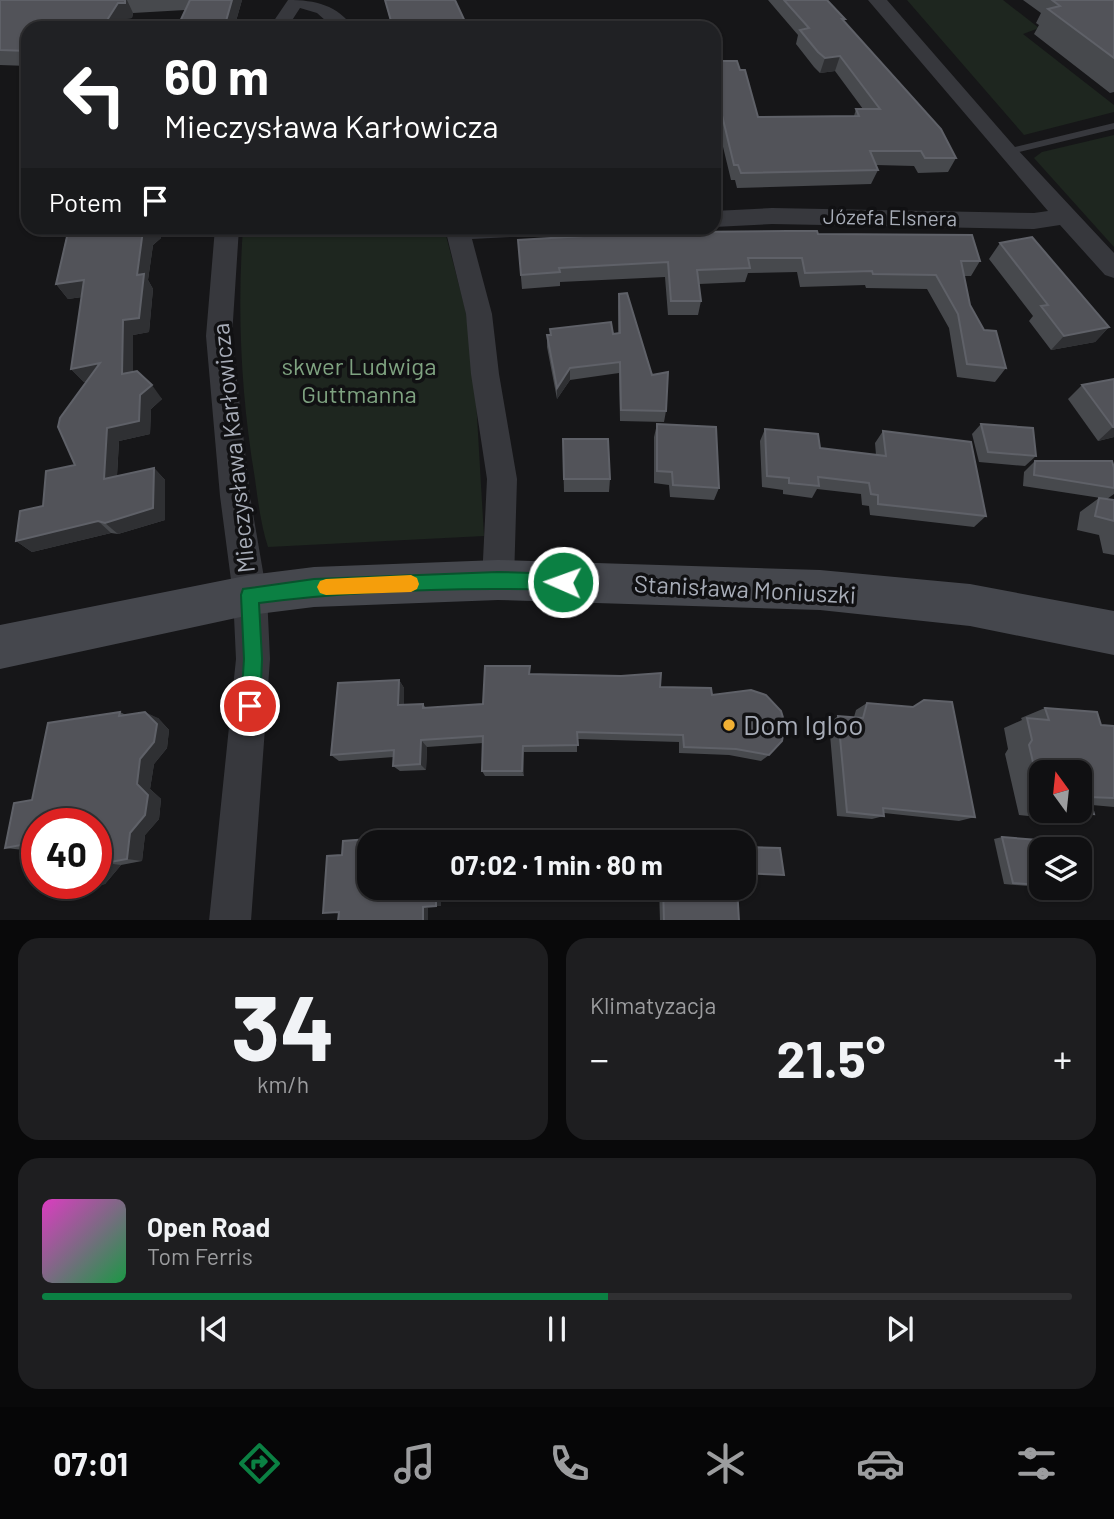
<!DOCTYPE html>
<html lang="pl">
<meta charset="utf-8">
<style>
body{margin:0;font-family:Barlow,sans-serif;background:#1e1e20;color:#f1f3f6;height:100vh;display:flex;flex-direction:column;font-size:26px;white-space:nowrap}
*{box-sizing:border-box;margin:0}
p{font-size:23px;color:#9c9d9f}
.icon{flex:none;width:38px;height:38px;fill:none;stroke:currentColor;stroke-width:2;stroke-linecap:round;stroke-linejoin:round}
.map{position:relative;height:920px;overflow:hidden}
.drawer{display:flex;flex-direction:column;gap:18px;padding:18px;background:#09090a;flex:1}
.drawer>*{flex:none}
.top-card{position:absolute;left:21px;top:21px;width:700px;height:214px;border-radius:21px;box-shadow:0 2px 5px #0004,0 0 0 2px #303032;background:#202124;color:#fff;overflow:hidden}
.needle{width:46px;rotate:345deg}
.buttons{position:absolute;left:1029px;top:760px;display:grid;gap:14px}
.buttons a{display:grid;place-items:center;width:63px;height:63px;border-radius:14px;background:#101012;box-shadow:0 2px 5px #0004,0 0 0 2px #303032;font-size:35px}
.speed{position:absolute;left:21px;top:808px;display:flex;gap:14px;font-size:35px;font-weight:700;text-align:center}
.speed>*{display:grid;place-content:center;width:91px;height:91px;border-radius:50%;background:#101012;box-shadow:0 2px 5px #0004,0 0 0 2px #303032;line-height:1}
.speed .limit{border:10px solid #d22;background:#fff;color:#111}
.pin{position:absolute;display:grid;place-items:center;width:60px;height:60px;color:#fff;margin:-30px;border:4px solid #fff;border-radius:50%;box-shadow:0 2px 7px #0007}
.me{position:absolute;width:77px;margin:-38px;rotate:272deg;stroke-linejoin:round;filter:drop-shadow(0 0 5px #0008)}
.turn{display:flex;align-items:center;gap:24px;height:147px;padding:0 28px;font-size:32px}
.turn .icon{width:91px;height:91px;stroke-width:2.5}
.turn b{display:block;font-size:49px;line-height:60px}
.then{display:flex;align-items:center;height:66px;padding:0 28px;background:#0003;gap:14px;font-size:26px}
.big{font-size:52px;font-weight:700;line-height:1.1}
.drawer .card{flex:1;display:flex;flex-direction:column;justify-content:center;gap:10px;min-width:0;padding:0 24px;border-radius:21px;background:#1e1e20}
.drawer .dial{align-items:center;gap:0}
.dial b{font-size:91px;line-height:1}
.song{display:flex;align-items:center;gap:21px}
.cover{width:84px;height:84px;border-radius:10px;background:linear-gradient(135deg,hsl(310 70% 55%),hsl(140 70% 35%))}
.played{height:7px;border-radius:4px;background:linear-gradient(90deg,#0b8043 55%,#303032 55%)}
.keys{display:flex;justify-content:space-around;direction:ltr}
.heat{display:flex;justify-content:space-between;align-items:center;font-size:38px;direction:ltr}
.drawer .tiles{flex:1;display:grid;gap:18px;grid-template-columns:1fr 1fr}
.card:last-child{grid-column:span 2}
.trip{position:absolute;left:357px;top:830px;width:399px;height:70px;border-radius:21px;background:#101012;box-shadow:0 2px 5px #0004,0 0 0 2px #303032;font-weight:700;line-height:70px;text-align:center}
.tab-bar{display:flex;height:112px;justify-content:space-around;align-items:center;background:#060607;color:#9c9d9f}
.tab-bar .icon{width:49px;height:49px}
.tab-bar .active{color:#0b8043}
.tab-bar b{font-size:32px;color:#f1f3f6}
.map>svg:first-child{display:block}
.green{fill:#1e261f}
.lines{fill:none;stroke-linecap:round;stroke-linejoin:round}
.lane{fill:#37383d;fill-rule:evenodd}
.street{fill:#37383d;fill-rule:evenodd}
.secondary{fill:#45474d;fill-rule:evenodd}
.wall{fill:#47494d;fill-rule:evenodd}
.shaded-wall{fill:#2f3033}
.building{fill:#525359;stroke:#5f6168;stroke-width:2}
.route{fill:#0b8043;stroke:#07532c;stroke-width:2}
.slow{fill:#f59e0b}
.poi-dot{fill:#f2b134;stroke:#111113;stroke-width:2.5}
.labels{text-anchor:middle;stroke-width:7;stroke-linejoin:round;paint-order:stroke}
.far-street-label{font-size:21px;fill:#a8adb8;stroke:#111113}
.park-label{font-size:24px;fill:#7fa381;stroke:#111113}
.street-label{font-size:24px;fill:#a8adb8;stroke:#111113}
.near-poi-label{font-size:28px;fill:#a8adb8;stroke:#111113;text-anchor:start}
</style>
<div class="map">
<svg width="1114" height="921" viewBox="0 0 1114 921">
<rect width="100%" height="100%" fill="#161618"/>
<g class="green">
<path d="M907,0H1003L1039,28L1023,34L1114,105V112L1024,135Z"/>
<path d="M1114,135V247L1034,158L1042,152Z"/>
<path d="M243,228H444L465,308L474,365L484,536L268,547C261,525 258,502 255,479C241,395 237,312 243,228Z"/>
</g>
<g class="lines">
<path class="lane" d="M1114,123V129L1007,155L1002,152L1003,150Z"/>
<g class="street">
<path d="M288,0C316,0 337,5 354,28H334L317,13L300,8L287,28H269Z"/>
<path d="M868,0H887L1015,147L1114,253V278L1105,275L1060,225L1034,229L772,224L714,227V211L772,208L1034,213L1048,211Z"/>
<path d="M215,228H239L232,336L250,496L267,595L270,659L251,921H209L236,659L233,595L220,496L206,336Z"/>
<path d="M445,228H540L536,234L528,236L472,239L492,314L499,374L517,479L514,580L510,591L498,595L486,591L482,580L487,479L471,374L466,314Z"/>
</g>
<path class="secondary" d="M498,560L820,570L970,584L1114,611V655L970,626L820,610L498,600L314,607L250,615L0,669V625L250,575L314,567Z"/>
</g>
<g class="wall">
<path d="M0,0H242L234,28H177L185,10L133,13L132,18L28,28V66L0,65Z"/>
<path d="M385,0L468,28H392Z"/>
<path d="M768,0H827L956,158L948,172L918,173L914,166L876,165L878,170L871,184L737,188L735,180H731L718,126H714V61L740,70L758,117L854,116L856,109H863L835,71L820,73L814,67L796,44L798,35Z"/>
<path d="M1023,0H1114V92L1110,93L1034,34L1039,25L1036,23L1041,13Z"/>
<path d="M42,228H156L161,238L153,245L148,280L153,289L149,332L133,335V372L162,399L151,409L150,434L119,441L117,476L154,468L165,480V520L118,534L111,533L32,552L16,541L75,465L86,382H84L71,369L82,297L68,299L56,284L67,234L66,233L48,235Z"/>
<path d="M818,234L980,261L971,276H964L970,305L1006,368L995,382L957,377L949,328L927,289L866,288L865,285L800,287L797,272L748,273L745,282L699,284L701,301L698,315H668L665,277L560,282V286L522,289L519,255Z"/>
<path d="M1000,243L1109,327L1095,342L1051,350L1029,321L1033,316L989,259Z"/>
<path d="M619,294L666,411L664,422L620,421L619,373L570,380L557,399L547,347V335H550V329L613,334L618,333V306Z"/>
<path d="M1114,379V437L1098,441L1068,399L1082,385Z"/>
<path d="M657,424L719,488L714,500L670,497L669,485L654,483V437Z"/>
<path d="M981,424L1036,456L1025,466L979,462L972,434Z"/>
<path d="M765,429L820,448L876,455L875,443L883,431L986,516L974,527L870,515L869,506L862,505L861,494L817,489L812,498L783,494V490L762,487L760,441Z"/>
<path d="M563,452L610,479L609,492H564Z"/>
<path d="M1035,461L1114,468V494L1107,499L1023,486L1024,472Z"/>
<path d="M1099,498L1114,500V555L1103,553L1099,535L1077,530L1080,512Z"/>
<path d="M531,674L660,687L712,695L769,755L761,761L729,755L679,753V742L577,739V752H524V776H485L482,771L483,743L427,747L426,770L400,771L393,766L394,757L339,761L331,755L399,680L404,688V705L423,704L426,708L483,704Z"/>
<path d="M924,700L975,817L959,821L884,813V816L872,819L837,816L829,723L838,716L854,717L856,710L867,703L912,707Z"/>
<path d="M1045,708L1101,725L1114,726V807L1092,805L1094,814L1066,820L1019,815L1005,754L1008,749L1004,728L1022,720L1021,718ZM1041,772L1080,810H1041Z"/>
<path d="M120,712L126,715L158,718L169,730L167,748L154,764L150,789L161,799L159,819L145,835L142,861L121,865L105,884L96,886L78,885L61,888L43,886L59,884H96L37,824V848L24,850L5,848L32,800Z"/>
<path d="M1002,837L1041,849V887L1004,884L994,839Z"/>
<path d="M744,847L784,875H779L744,874Z"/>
<path d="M659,887H737L739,921H660Z"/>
</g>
<g class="shaded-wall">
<path d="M125,0H127L133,13L132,18L126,19L120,28H102L118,3Z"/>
<path d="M232,0H242L234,28H228L226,21Z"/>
<path d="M840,56L835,71L820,73L825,58Z"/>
<path d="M42,228H62L66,233L48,235Z"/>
<path d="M146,228H156L161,238L153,245L148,280L153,289L149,332L133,335V388L122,374L123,320L137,275L143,230Z"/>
<path d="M84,280L95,295L68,299L56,284Z"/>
<path d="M1109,327L1095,342L1051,350L1064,336Z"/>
<path d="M100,363L112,377L84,382L71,369Z"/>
<path d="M570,368V380L557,399V388Z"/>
<path d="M152,385L162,399L151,409L150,434L119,441L116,491L104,479L107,428L140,395Z"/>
<path d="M1113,427H1114V437L1098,441Z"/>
<path d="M154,468L165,480V520L118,534L105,523Z"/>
<path d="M98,521L111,533L32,552L16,541Z"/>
<path d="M399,680L404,688V713L398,705Z"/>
<path d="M145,712L158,718L169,730L167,748L154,764L150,789L161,799L159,819L145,835L142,861L127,859L140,759Z"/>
<path d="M421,740L427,747L426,770L420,764Z"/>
<path d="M523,746L524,752V776L522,771Z"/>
<path d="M436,834L441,837V842H436Z"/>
<path d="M105,863L121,865L105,884L96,886L79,885L84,884H96V873Z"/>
<rect x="436" y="887" width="5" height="19"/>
<path d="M423,907L428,908V921H423Z"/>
</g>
<g class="building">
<path d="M0,0H125V3H118L102,28H28V51L0,50Z"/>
<path d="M190,0H232L226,21L215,22L213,28H177Z"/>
<path d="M385,0H455L468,28H409L408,26L393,28Z"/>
<path d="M784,0H827L845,19H842L941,129L956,158H925L921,151H870L878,170L741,173L738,165H734L721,111H714V61H737L740,70H745L758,117L859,116L856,109H880L840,56L825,58L818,52L800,30L809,28Z"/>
<path d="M1052,0H1114V58L1048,9L1060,6Z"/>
<path d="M611,23L614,28H579Z"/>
<path d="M69,228H146L143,230L137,275L144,274L139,318L123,320L122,374L137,371L152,385L140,395L139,421L107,428L104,479L154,468L153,508L105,523L98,521L16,541L20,511L43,506L46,471L75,465L58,427L60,418L100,363L71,369L84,280L56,284Z"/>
<path d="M788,231H817L818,234L972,235L980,261H961L970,305L984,330L996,331L1006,368L967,364L958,314L936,275L873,274L872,271L805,273L802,258H748L750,268L697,270L701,301H671L668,262L559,268L560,272L521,275L518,240L584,236V233Z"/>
<path d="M1032,237L1109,327L1064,336L1041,306L1048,305L1000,243Z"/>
<path d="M627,293L652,375L668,372L666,411L621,410L620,362L570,368L557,388L547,335H551L550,329L611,322L613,334L620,333L619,294Z"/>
<path d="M1114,379V427H1113L1082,385Z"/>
<path d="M657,424L716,427L719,488L673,485L672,472L657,471Z"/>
<path d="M981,424L1033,428L1036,456L988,452Z"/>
<path d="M765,429L818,434L820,448L886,456L883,431L971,442L986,516L878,504V495L871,494L869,483L818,477L819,486L789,483V478L767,476Z"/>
<path d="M563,439H608L610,479H564Z"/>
<path d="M1035,461H1112L1114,468V488L1034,475Z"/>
<path d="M1099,498L1114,500V521L1095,516Z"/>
<path d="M485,666H530L529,674L621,676L661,673L660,687L711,688L712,695L751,690L766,695L781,711L785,724L782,741L769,755L736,749L684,747L683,735L577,732L578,745L523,746L522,771H482L483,736L421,740L420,764L393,766L394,750L331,755L338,683L399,680L398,705L423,704V708L483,704Z"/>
<path d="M924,700L952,702L975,817L883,808L884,816L847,812L838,716L863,718L867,703L913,707Z"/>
<path d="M1045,708L1097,712L1101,725L1114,726V798L1089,797L1094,814L1053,810H1080V772H1041V797L1029,745L1032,740L1027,718L1049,720Z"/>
<path d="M120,712L119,716L145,712L157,724L154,742L140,759L137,784L148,795L145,815L130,833L127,859L105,863L96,873V824H37V842L5,848L14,803L32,800L48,723Z"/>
<path d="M436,834V842H369V887H436V906L423,907V921H338L339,912L323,913L327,856L342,855L343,841Z"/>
<path d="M1002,837L1051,841L1053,849H1041V885L1013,883Z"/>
<path d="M744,847L780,848L784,875L744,873Z"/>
<path d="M44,884H59L43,886Z"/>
<path d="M663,887H737L739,921H664Z"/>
</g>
<path class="route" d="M498,572L563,574L569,576L571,582L569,588L563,590C462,587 359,590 259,603L262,659L260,706L257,712L250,715L243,712L241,706L244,659L241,595L243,589L314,579Z"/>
<path class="slow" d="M411,575L417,578L419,584L417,589L411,592L326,595L320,593L317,587L320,581L326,579Z"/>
<circle class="poi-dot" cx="729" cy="725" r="7"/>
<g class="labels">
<g class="far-street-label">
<text transform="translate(890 218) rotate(1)" y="7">Józefa Elsnera</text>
</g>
<g class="park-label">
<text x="359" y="375">skwer Ludwiga<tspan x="359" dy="28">Guttmanna</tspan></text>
</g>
<g class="street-label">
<text transform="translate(234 448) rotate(-96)" y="8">Mieczysława Karłowicza</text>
<text transform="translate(745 590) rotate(3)" y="8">Stanisława Moniuszki</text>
</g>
<g class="near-poi-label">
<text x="743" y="735">Dom Igloo</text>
</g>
</g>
</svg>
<div class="buttons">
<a><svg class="needle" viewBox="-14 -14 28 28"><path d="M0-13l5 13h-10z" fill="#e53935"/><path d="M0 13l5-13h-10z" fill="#9c9d9f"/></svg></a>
<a><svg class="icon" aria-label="layers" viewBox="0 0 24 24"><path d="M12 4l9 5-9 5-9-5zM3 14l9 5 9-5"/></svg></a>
</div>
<div class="speed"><div class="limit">40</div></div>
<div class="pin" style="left:250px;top:706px;background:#d93025"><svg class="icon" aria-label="arrive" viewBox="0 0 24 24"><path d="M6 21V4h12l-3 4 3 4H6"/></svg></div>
<svg class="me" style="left:563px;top:582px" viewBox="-20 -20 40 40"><circle r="17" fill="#0b8043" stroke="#fff" stroke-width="3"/><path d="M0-11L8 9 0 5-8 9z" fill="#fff"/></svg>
<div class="trip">07:02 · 1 min · 80 m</div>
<div class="top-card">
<div class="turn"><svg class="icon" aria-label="left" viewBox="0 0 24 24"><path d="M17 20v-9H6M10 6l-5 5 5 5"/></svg><div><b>60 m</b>Mieczysława Karłowicza</div></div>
<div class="then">Potem<svg class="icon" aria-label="arrive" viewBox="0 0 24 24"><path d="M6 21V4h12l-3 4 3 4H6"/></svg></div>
</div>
</div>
<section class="drawer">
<div class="tiles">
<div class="card dial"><b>34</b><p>km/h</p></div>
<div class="card"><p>Klimatyzacja</p>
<div class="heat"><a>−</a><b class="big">21.5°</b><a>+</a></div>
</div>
<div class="card">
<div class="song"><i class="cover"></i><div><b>Open Road</b><p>Tom Ferris</p></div></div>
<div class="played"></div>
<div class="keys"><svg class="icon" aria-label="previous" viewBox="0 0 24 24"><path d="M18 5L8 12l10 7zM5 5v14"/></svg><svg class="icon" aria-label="pause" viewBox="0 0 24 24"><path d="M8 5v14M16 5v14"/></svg><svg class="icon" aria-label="next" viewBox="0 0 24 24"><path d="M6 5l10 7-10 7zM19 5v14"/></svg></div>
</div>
</div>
</section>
<nav class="tab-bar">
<b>07:01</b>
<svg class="icon active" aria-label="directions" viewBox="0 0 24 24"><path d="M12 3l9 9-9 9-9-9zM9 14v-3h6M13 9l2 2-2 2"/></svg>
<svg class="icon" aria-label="music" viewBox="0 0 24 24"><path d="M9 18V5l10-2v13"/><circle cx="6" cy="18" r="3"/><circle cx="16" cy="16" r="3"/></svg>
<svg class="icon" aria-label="phone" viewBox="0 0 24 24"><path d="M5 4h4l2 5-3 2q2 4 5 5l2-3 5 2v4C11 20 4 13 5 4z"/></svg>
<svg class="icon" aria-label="climate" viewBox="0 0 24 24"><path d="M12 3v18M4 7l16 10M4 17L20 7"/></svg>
<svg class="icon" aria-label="car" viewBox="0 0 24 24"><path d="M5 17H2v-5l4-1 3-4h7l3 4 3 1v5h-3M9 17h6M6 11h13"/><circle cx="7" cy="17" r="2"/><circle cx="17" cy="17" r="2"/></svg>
<svg class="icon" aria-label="filters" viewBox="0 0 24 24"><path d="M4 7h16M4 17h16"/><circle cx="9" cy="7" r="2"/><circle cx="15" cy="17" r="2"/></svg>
</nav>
